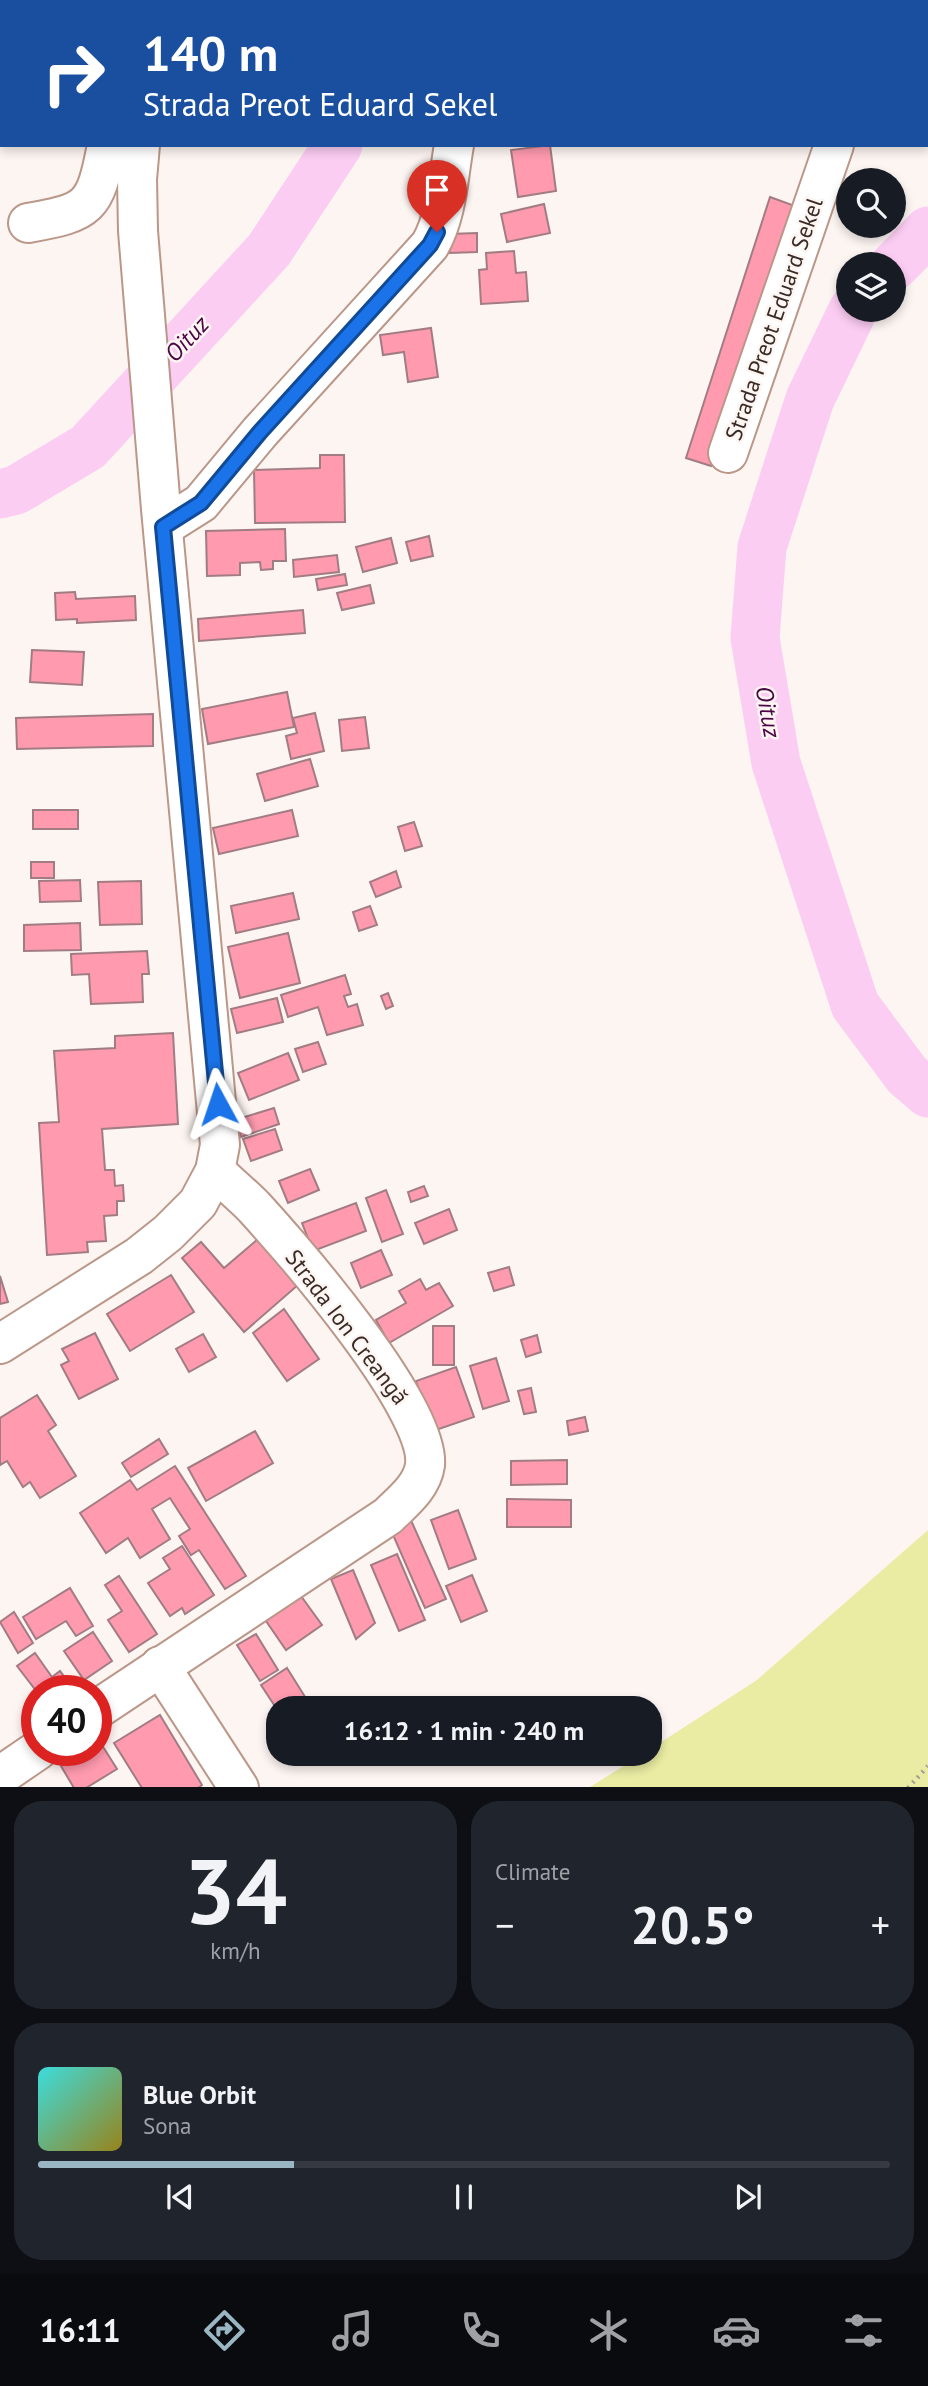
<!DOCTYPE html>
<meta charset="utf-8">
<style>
body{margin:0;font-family:"PT Sans",sans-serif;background:#20242c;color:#f1f3f6;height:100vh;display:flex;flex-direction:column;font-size:26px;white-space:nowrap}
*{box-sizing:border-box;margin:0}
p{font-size:23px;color:#9ea1a6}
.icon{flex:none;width:38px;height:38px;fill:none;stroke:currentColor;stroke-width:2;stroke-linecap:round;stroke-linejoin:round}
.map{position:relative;height:1787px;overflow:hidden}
.panel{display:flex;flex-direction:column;gap:14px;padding:14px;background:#0d0f14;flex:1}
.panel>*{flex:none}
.banner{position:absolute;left:0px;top:0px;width:929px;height:147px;box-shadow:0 4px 10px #0003;background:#1a4fa0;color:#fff;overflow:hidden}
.buttons{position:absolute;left:836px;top:168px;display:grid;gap:14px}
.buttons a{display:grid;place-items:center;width:70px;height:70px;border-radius:50%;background:#171b24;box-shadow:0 4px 10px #0003;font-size:35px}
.speed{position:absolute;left:21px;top:1675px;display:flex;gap:14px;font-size:35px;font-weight:700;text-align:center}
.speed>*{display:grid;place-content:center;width:91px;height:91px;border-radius:50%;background:#171b24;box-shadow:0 4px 10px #0003;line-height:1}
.speed .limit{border:10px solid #d22;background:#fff;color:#111}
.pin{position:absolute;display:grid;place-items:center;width:60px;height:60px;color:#fff;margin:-72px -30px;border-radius:50% 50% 50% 0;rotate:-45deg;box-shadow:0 0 7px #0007}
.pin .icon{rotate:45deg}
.me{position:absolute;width:77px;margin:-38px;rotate:355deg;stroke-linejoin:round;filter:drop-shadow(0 0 5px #0008)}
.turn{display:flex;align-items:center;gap:24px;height:147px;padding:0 28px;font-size:32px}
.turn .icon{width:91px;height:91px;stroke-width:2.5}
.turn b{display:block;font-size:49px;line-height:60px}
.big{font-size:52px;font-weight:800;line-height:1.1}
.panel .card{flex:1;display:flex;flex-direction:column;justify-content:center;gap:10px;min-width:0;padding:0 24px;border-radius:28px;background:#20242c}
.panel .dial{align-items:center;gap:0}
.dial b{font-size:91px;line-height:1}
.song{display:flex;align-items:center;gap:21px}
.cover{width:84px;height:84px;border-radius:10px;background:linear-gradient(135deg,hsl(180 70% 55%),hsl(50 70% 35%))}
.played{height:7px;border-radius:4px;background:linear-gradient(90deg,#9bb6c3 30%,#363941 30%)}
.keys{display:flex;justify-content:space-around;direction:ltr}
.heat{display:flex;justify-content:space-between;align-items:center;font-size:38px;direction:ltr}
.panel .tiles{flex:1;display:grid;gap:14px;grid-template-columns:1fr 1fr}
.card:last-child{grid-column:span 2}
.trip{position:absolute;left:266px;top:1696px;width:396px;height:70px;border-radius:28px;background:#171b24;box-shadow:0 4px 10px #0003;font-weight:800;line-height:70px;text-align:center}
.tabs{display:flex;height:112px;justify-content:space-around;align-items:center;background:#090b0e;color:#9ea1a6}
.tabs .icon{width:49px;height:49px}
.tabs .active{color:#9bb6c3}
.tabs b{font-size:32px;color:#f1f3f6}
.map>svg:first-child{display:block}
.green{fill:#e9eca2}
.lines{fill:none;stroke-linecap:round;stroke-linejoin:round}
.river{stroke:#fccdf3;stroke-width:49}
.building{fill:#ff9aaf;stroke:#a27c83;stroke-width:2}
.minor-casing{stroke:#bb9789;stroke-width:42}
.path{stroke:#a89d99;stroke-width:4.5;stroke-dasharray:2 5;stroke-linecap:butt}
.minor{stroke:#fff;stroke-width:38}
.route-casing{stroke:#114b97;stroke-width:18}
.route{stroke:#1a73e8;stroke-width:12}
.labels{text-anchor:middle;stroke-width:5;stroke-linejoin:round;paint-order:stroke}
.street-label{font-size:23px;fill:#392a25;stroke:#fdf5f2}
.water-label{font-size:24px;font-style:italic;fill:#4a0544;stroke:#fdf5f2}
</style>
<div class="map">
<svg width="928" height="1788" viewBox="0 0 928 1788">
<rect width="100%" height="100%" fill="#fdf5f2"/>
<path class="green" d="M928,1530V1787H590L643,1754H649V1750L757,1680Z"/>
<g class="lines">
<g class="river">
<path d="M393,2V0"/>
<path d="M894,266L928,231"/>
<path d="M853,310L810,399L762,547L755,638L776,763L855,1005L907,1075L928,1093"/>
<path d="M0,494L16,490L88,447L269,250L338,145"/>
</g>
</g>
<g class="building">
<path d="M39,0H85L86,2H40Z"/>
<path d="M550,145L556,191L518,197L511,150Z"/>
<path d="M770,197L795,206L711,466L686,458Z"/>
<path d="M544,204L550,233L507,242L501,214Z"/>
<path d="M477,233V252L450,253L449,234Z"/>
<path d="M514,251L516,273L526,272L528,301L481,304L479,270L487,269L486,253Z"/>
<path d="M431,328L438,377L408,382L404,352L383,355L380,335Z"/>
<path d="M320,455H344L345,522L255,523L254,470L320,468Z"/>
<path d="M285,529L286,561H273V569L261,570L260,562L240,563V575L207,576L206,531Z"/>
<path d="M429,536L433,556L411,561L406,542Z"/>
<path d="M391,538L397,563L363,572L356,547Z"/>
<path d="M337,555L339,572L294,577L293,560Z"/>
<path d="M345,574L347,585L318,590L316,579Z"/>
<path d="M370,585L374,603L342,610L337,593Z"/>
<path d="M75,592L76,599L135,596L136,620L77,623V619L56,620L55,593Z"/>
<path d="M303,610L305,633L199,641L198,619Z"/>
<path d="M32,650L84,652L82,685L30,682Z"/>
<path d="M287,692L294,727L208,744L202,709Z"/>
<path d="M315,713L324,751L291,759L286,736L297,733L293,718Z"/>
<path d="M153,714V746L17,749L16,718Z"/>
<path d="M365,717L369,748L342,751L339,720Z"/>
<path d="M310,759L318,786L265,801L257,774Z"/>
<rect x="33" y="810" width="45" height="19"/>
<path d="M292,810L298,836L219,854L213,828Z"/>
<path d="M414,822L422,846L405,851L398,827Z"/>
<rect x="31" y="862" width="23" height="16"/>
<path d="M396,871L401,887L376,897L370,882Z"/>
<path d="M80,880L81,901L40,902L39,881Z"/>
<path d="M141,881L142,924L100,925L98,882Z"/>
<path d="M293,893L299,919L236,933L231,906Z"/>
<path d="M370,906L377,925L359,931L353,912Z"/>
<path d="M80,923L81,950L24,951V925Z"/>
<path d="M288,933L300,983L240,998L228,947Z"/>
<path d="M147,951L149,974H142L143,1002L91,1004L89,974L72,975L71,954Z"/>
<path d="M345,975L351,994L344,996L348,1007L357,1004L363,1025L327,1035L318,1007L288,1017L281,995Z"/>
<path d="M388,993L393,1006L386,1009L381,996Z"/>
<path d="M277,998L283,1022L237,1033L231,1009Z"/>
<path d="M173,1033L178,1124L102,1129L105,1170H114L115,1186L123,1185L124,1201H117V1215L104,1216L106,1241L87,1242L88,1252L47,1255L39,1123L59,1122L54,1051L115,1048V1036Z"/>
<path d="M318,1042L326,1064L303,1072L295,1049Z"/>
<path d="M288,1053L299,1080L249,1100L238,1073Z"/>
<path d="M274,1108L279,1124L241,1137L235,1120Z"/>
<path d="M275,1129L282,1150L251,1161L243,1139Z"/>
<path d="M310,1169L319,1190L288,1203L279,1181Z"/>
<path d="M424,1186L428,1196L411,1202L408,1192Z"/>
<path d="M386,1190L403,1234L382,1242L366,1198Z"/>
<path d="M356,1203L366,1231L313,1251L302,1223Z"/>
<path d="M449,1209L457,1230L424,1244L415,1223Z"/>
<path d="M258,1239L298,1285L244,1332L182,1258L201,1242L224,1268Z"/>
<path d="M381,1250L392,1275L361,1288L351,1263Z"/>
<path d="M509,1267L514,1285L494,1291L488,1273Z"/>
<path d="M171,1275L194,1312L130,1351L107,1314Z"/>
<path d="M0,1276L8,1302L0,1304Z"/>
<path d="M420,1279L426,1290L439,1283L453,1306L389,1343L376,1320L406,1303L399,1291Z"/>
<path d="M284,1309L319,1359L287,1381L253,1333Z"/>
<rect x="433" y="1326" width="21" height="39"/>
<path d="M95,1333L118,1379L79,1399L61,1365L69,1361L62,1349Z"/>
<path d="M203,1334L216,1357L189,1372L176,1349Z"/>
<path d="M537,1335L541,1352L526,1357L521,1340Z"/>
<path d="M496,1358L509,1401L483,1409L470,1366Z"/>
<path d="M456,1367L474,1417L433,1431L416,1381Z"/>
<path d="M531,1388L536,1412L524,1414L518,1391Z"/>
<path d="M37,1395L56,1425L48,1431L76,1476L40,1498L30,1482L23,1487L7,1461L0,1465V1418Z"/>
<path d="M585,1417L588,1431L569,1435L567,1421Z"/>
<path d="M255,1431L273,1463L206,1501L188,1468Z"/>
<path d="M159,1439L168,1454L131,1477L122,1463Z"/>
<path d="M567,1460V1484L511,1485V1461Z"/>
<path d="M175,1466L246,1576L225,1589L199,1550L191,1555L179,1536L190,1529L170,1498L152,1509L170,1539L140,1558L128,1538L106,1553L80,1513L130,1480L137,1490Z"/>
<path d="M507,1499L571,1500V1527H507Z"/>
<path d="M458,1510L476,1559L449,1569L431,1520Z"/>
<path d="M410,1518L446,1599L425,1608L390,1528Z"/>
<path d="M182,1546L214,1595L185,1614L182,1608L170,1616L148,1583L170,1569L163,1558Z"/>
<path d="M397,1554L425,1620L399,1631L371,1565Z"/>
<path d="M353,1570L375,1623L356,1639L331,1579Z"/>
<path d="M472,1575L487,1611L461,1622L446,1586Z"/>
<path d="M119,1576L157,1634L129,1652L108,1620L122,1611L105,1585Z"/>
<path d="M70,1588L93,1626L76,1636L66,1621L36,1639L23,1617Z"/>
<path d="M301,1596L322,1625L286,1650L266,1621Z"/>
<path d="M14,1612L33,1643L18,1653L0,1622Z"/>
<path d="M93,1632L112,1661L84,1680L64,1651Z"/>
<path d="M256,1634L278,1670L260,1681L237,1645Z"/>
<path d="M35,1653L52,1677L60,1671L74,1690L37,1692L17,1666Z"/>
<path d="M287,1668L312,1708L285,1707L278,1708V1711L261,1685Z"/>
<path d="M160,1715L202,1785L198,1788H142L114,1743Z"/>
<path d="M100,1742L117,1769L86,1788H74L61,1766L87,1750H96V1744Z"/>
</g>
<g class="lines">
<g class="minor-casing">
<g id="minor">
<path d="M844,0V2"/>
<path d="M161,2L162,0"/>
<path d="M28,223C90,212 95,208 107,145"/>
<path d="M728,453L834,145"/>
<path d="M163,527L201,503L260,432L430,245C447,215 448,179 454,145"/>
<path d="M0,1344L139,1256L168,1233L198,1203L215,1171L220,1145L161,509L138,231L137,179L140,145"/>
<path d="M160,1666L239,1788"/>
<path d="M96,1710L388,1516C402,1502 422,1487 425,1465C431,1408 295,1252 254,1207C242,1195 228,1183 215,1171"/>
<path d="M0,1776L38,1750"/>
</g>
</g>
<path class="path" d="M908,1788L928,1766"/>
<use href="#minor" class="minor"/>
</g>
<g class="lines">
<g class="route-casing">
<path id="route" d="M218,1104L163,527L201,503L260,432L430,245L437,232"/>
</g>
<use href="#route" class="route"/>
</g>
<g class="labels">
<g class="street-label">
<text transform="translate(774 319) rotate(-71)" y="8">Strada Preot Eduard Sekel</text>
<text transform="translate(347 1327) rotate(53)" y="8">Strada Ion Creangă</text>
</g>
<g class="water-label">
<text transform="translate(187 339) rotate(-47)" y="8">Oituz</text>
<text transform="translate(768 712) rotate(80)" y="8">Oituz</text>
</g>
</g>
</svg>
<div class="buttons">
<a><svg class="icon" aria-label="search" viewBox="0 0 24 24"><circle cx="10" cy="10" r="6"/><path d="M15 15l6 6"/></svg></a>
<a><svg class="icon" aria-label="layers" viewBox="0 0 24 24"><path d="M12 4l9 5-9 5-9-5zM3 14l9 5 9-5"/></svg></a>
</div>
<div class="speed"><div class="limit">40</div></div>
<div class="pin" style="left:437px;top:232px;background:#d93025"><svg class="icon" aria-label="arrive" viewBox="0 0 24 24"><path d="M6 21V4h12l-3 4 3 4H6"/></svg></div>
<svg class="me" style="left:218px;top:1104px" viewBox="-20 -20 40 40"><path d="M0-17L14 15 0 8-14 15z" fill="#1a73e8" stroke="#fff" stroke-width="4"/></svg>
<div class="trip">16:12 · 1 min · 240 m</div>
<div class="banner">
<div class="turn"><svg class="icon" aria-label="right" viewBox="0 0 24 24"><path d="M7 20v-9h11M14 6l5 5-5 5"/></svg><div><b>140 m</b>Strada Preot Eduard Sekel</div></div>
</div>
</div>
<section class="panel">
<div class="tiles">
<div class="card dial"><b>34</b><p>km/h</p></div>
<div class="card"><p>Climate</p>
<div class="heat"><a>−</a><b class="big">20.5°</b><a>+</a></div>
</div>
<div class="card">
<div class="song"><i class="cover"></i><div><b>Blue Orbit</b><p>Sona</p></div></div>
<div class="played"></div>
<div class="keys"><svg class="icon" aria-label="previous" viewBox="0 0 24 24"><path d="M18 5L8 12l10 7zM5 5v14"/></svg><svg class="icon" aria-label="pause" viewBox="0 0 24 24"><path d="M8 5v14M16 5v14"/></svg><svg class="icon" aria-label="next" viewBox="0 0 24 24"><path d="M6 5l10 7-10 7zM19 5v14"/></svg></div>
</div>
</div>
</section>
<nav class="tabs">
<b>16:11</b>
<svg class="icon active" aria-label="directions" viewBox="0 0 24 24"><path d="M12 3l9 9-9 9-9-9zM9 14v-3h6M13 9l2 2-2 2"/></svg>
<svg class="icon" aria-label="music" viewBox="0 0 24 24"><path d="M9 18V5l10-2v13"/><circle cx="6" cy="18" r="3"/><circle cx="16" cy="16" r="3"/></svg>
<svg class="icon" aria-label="phone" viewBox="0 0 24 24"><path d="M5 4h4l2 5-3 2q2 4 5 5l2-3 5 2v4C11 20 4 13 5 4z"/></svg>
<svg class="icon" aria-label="climate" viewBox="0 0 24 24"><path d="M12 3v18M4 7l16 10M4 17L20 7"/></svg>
<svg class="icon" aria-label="car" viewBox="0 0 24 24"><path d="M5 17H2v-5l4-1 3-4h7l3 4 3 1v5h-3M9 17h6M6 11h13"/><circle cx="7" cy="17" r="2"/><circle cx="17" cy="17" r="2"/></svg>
<svg class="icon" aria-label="filters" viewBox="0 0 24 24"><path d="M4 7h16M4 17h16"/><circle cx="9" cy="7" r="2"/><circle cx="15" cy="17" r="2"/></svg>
</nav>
